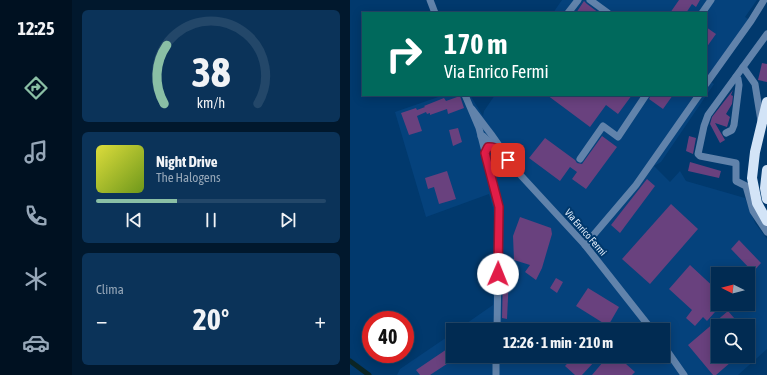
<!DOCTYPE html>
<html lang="it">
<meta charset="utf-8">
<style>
body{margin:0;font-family:"Asap Condensed",sans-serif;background:#0b3359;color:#f1f3f6;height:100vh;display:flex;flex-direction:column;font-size:15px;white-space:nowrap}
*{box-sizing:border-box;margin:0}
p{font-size:13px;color:#96a7b8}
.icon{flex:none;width:22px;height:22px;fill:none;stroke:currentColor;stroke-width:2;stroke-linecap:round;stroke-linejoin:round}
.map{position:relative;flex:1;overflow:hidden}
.details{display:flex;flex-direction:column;gap:10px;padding:10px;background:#01182d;width:278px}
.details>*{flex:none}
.banner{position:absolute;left:12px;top:12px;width:345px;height:84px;border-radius:0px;box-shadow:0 2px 10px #0003,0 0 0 1px #234769;background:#00695c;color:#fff;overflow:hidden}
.needle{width:26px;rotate:276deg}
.fabs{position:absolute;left:361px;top:267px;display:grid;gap:8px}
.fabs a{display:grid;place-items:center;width:44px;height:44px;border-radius:0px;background:#012b52;box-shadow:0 2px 10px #0003,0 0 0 1px #234769;font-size:20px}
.speed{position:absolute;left:12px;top:311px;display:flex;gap:8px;font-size:20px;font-weight:700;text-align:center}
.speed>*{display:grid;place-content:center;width:52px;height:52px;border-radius:50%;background:#012b52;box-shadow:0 2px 10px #0003,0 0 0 1px #234769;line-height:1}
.speed .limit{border:6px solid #d22;background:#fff;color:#111}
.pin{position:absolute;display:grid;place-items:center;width:34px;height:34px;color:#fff;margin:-17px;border-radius:8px;box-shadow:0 2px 6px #0006}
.me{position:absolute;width:44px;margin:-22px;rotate:1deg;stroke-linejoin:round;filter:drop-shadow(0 0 3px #0008)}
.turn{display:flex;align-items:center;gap:14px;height:84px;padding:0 16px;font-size:18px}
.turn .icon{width:52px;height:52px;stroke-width:2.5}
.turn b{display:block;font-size:28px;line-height:34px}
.big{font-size:30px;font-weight:700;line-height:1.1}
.details .widget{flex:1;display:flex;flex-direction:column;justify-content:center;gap:6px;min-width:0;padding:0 14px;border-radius:6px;background:#0b3359}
.details .dial{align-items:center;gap:0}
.dial svg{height:104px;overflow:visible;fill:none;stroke:#234769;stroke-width:7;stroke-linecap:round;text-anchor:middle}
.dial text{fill:#f1f3f6;stroke:none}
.song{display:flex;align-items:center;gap:12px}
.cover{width:48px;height:48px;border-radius:6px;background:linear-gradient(135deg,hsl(60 70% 55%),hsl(80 70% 35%))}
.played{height:4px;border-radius:2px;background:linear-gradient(90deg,#8abfa5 35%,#234769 35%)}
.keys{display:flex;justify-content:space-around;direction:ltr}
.heat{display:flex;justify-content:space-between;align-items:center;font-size:22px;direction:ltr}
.trip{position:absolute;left:96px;top:323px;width:224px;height:40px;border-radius:0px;background:#012b52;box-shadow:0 2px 10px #0003,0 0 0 1px #234769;font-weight:700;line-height:40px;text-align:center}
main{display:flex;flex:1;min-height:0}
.tabs{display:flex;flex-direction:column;width:72px;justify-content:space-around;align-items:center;background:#001121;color:#96a7b8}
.tabs .icon{width:28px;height:28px}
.tabs .active{color:#8abfa5}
.tabs b{font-size:18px;color:#f1f3f6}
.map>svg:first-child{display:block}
.built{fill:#05427c;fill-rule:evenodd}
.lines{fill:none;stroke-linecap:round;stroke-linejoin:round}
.canal{stroke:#0b2525;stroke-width:5}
.building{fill:#69417e}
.minor{stroke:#6183ab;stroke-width:7}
.highway{stroke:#d3e4f7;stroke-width:10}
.route-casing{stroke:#92132f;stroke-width:10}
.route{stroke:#e11d48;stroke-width:7}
.labels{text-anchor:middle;stroke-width:4;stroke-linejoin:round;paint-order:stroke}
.street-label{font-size:10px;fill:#e5f0fd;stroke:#01396d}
</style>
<main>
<nav class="tabs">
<b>12:25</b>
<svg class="icon active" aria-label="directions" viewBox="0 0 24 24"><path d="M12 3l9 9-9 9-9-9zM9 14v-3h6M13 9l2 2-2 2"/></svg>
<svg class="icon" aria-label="music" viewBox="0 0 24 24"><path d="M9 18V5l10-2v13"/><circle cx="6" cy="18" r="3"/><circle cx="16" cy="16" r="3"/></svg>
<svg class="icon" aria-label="phone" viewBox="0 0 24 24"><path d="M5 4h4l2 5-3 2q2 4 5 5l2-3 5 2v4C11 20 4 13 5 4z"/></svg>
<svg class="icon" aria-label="climate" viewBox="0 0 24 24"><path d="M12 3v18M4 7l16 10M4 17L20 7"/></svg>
<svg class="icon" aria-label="car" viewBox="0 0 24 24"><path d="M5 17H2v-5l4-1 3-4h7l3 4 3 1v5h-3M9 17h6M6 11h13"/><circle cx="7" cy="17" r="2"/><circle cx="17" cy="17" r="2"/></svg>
</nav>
<section class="details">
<div class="widget dial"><svg viewBox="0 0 100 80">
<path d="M14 69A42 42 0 1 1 86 69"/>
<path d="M14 69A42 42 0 0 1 16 24" stroke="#8abfa5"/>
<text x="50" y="56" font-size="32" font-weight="700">38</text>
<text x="50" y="72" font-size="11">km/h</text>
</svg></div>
<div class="widget">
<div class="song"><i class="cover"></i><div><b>Night Drive</b><p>The Halogens</p></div></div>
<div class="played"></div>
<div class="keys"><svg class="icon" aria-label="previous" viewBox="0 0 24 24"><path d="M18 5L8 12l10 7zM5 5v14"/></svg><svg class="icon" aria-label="pause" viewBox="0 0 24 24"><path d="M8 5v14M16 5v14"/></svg><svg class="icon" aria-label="next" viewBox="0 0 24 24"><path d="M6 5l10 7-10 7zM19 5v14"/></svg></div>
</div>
<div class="widget"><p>Clima</p>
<div class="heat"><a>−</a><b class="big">20°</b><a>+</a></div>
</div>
</section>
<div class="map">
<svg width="417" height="375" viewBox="0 0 417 375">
<rect width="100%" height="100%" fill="#01396d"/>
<path class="built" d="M212,0H407L395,17L403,22L361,82L364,84L311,162L304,166L320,182L330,171L336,181L395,198L405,223L417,239V349L388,375H47L50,369L103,333V356H313V330H107L143,305L145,229L143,208L139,194L76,217L45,112L94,95H120L133,116L134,111L145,95H356V13H203ZM368,274H398V304H368ZM368,326H398V356H368Z"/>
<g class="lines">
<path class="canal" d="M0,361L19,375"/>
</g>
<g class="building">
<path d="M329,0H350L346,7L342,4L336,13H320Z"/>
<path d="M234,1L237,4L249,13H226Z"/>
<path d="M356,27L366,34L356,48Z"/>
<path d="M412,63L417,64V82L408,80Z"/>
<path d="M383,90L381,95L383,96L382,104L376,114L380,117L377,127L365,123L375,140L370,143L360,124L362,117Z"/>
<path d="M197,95H282L268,114L256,105L240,127Z"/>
<path d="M301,95H323L313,109L299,99Z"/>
<path d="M110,96L114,108L98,114L97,109L80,115V113L77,114L76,112L67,116L72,131L59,135L51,113L66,108L67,110L75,107L74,106L94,98L96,101Z"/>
<path d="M108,128L112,142L103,146L99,130Z"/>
<path d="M252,136L267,147L236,189L222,179L227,172L220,167L210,181L179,158L195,138L225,160L227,163L232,164Z"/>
<path d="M339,136L346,138L343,154L336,151Z"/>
<path d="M340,162L371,171L369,178L338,171Z"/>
<path d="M97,171L106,199L89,204L84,187L78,189L75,178Z"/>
<path d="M297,179L305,186L270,233L261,225Z"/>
<path d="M321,204L348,229L300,284L272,259Z"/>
<path d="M170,217L201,228L202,234L192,268L186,280L175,272L180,265L164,260L163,236Z"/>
<path d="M389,240L411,263L403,272L381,249Z"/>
<path d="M340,265L368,291V304H372L357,321L353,317L345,326L336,318L342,310L319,289Z"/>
<path d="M153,277H159L157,319L152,318Z"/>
<path d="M206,278L213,282L207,293L200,288Z"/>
<path d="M238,288L269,307L258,326L226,306Z"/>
<path d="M378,311L391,326H368V356H388L366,375H363L338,345Z"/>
<path d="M177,323L197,329L196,330H175Z"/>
<path d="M398,335L404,342L398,347Z"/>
<path d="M103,345V356H109L80,375H70L66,370Z"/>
<path d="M224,356H240L245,361L232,375H225L215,366Z"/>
<path d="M258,356H267L285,372L282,375H242Z"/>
</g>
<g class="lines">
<g class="minor">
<path d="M80,0L85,13"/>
<path d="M240,0L258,13"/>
<path d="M218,13L228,0"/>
<path d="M352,13L361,0"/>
<path d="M417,34L358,115L354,126L348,154L350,156L386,163V181L396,186L403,211L417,232"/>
<path d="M393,67L405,84L411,121"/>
<path d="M356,84L401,21L414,0"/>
<path d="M115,95L129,128L149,207L147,330"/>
<path d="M122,109L141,134L148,144L151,151L164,168L235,245L302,330"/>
<path d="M376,133L382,130L384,125L389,85L388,79L386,77"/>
<path d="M131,136H133L147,149"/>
<path d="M230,159L253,126L268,137L296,95"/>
<path d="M235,245L286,185L349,95"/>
<path d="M313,345L334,375"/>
<path d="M146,375V356"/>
</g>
<g class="highway">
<path d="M417,102L405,152L402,178L407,203L417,221"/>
<path d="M417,170L415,188L417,199"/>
</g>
</g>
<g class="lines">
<g class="route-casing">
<path id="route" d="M148,274L149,207L135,153L138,147C148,146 152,153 158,160"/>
</g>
<use href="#route" class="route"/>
</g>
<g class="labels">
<g class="street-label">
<text transform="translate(236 232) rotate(49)" y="4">Via Enrico Fermi</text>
</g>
</g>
</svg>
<div class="fabs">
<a><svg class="needle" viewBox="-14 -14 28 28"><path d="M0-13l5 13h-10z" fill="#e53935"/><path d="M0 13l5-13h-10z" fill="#96a7b8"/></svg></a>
<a><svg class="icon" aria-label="search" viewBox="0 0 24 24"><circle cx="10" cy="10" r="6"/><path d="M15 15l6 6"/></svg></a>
</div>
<div class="speed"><div class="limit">40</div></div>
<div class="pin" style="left:158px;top:160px;background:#d93025"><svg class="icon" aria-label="arrive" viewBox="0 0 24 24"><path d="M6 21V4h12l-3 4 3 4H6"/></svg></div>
<svg class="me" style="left:148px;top:274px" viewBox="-20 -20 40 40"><circle r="19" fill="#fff"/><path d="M0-13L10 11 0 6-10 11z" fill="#e11d48"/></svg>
<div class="trip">12:26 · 1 min · 210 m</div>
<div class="banner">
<div class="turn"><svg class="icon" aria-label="right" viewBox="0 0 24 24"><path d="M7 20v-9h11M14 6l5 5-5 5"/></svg><div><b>170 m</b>Via Enrico Fermi</div></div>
</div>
</div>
</main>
